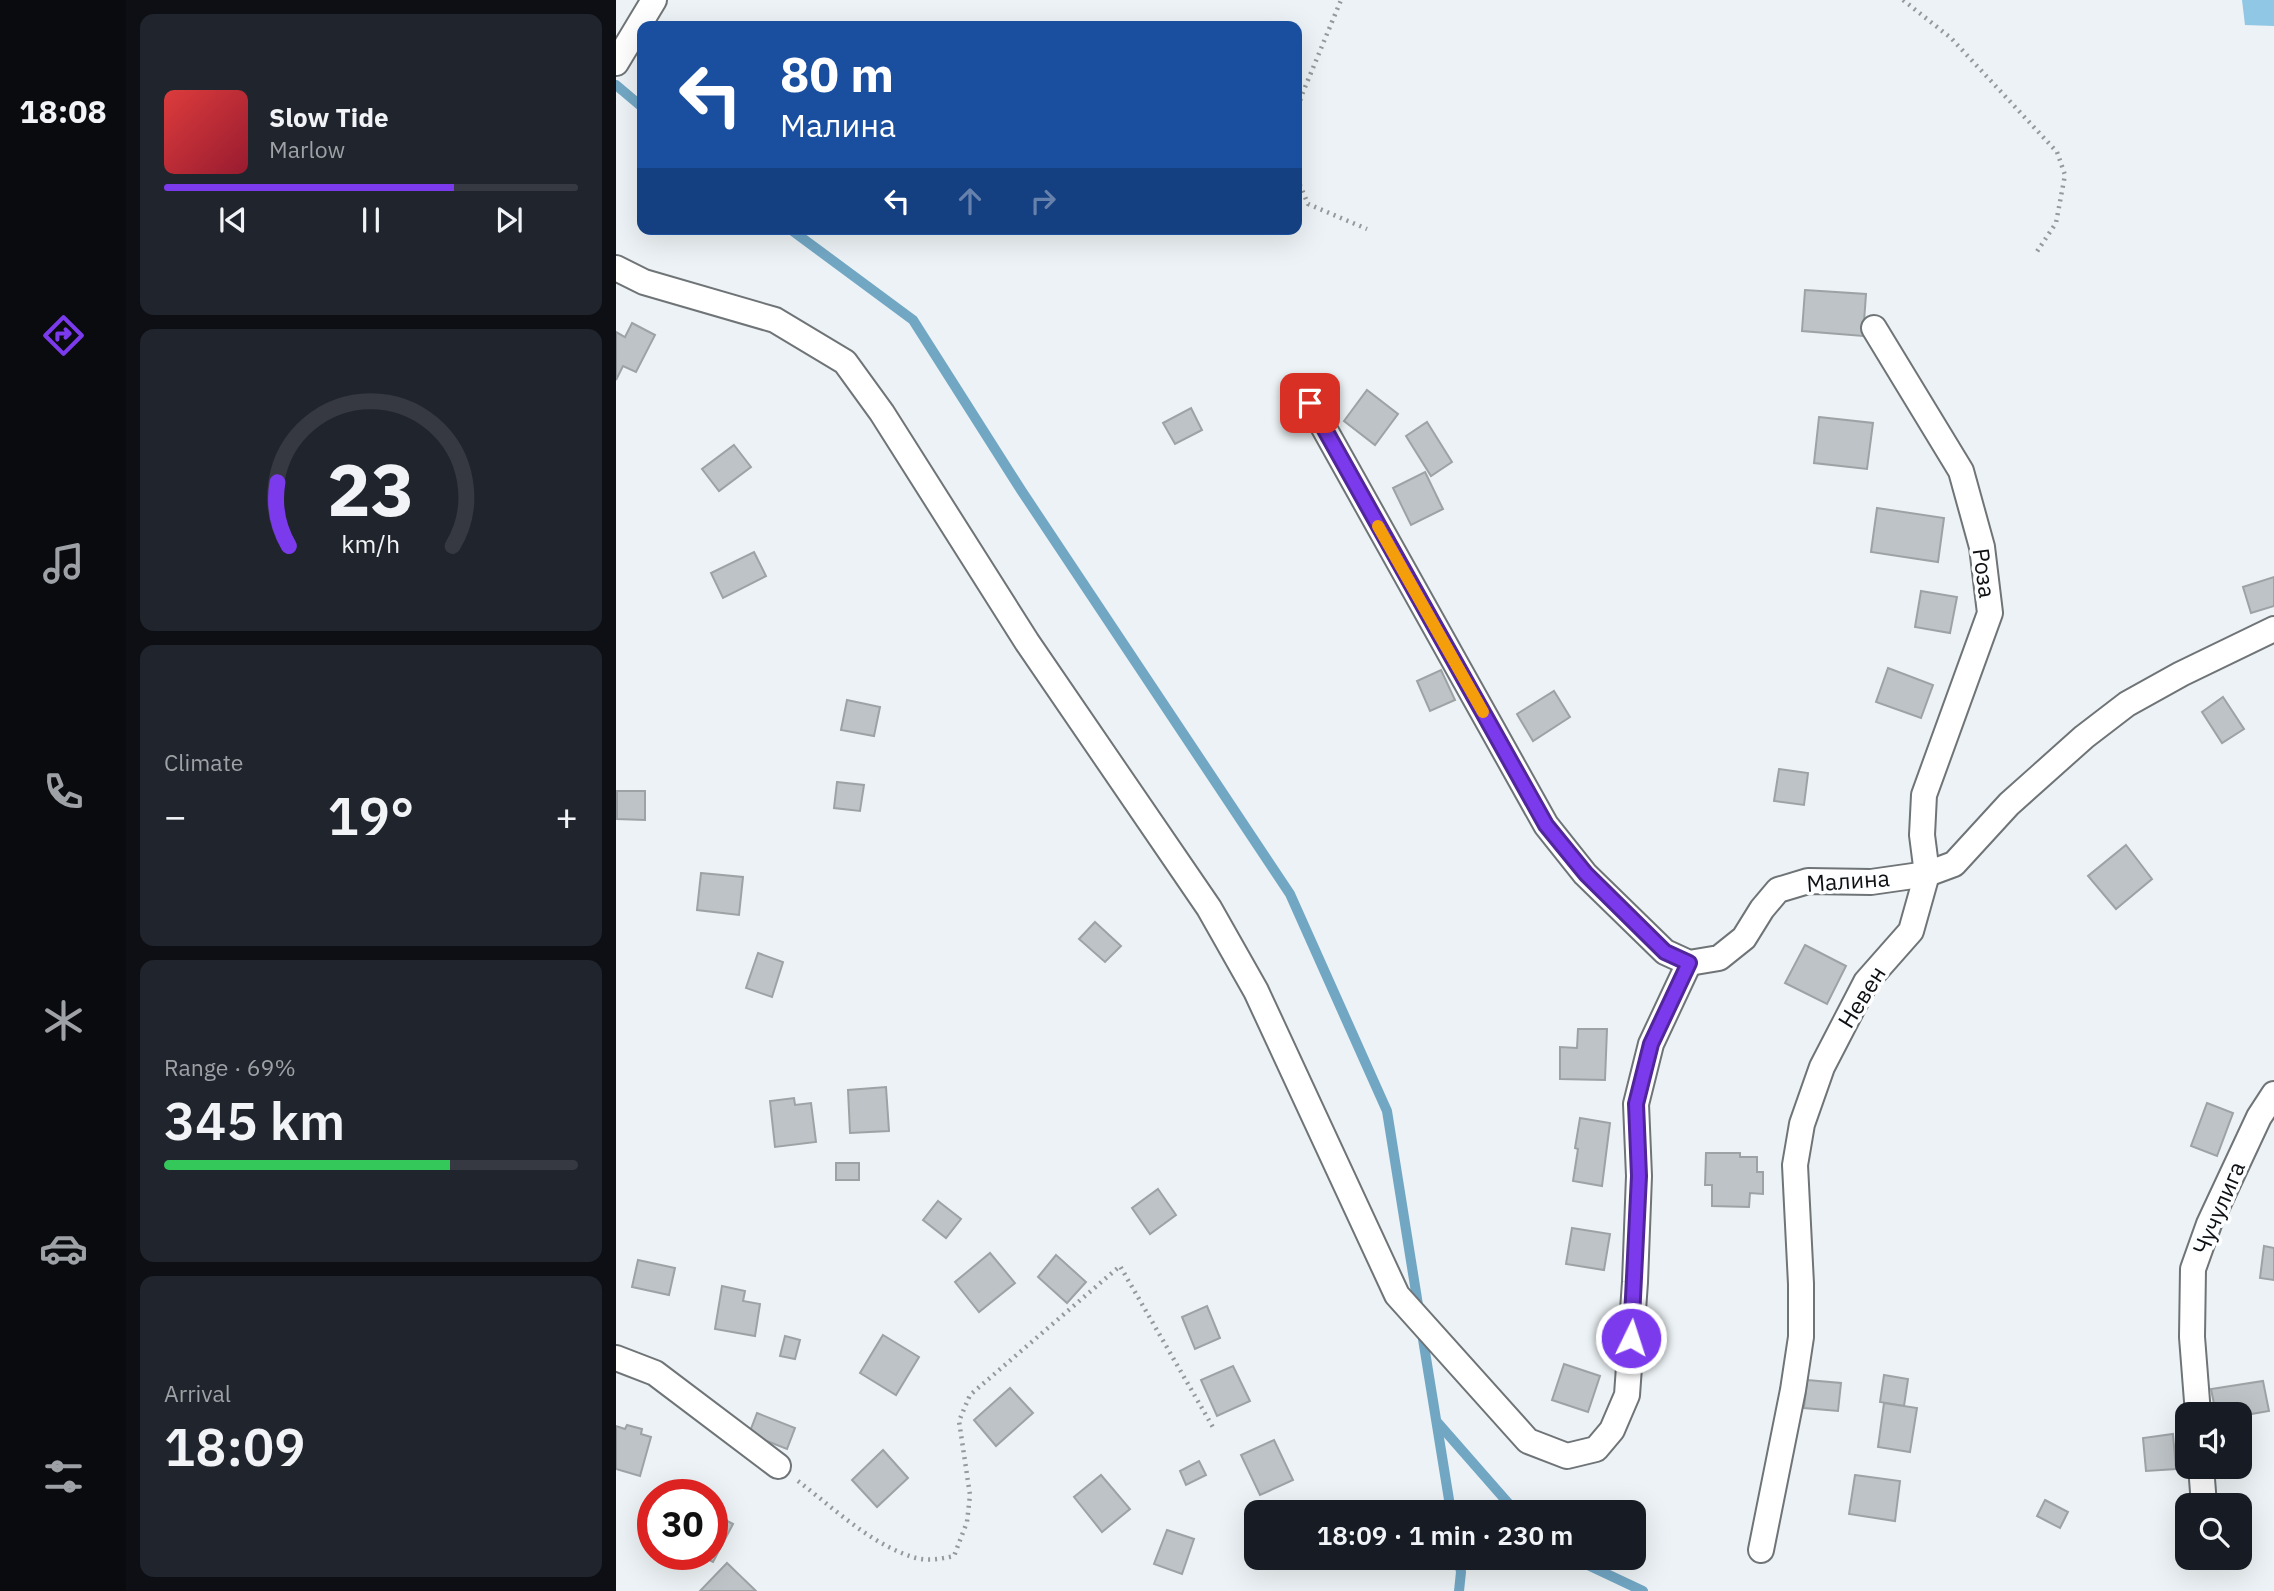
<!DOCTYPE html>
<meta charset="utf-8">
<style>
body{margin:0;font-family:"IBM Plex Sans",sans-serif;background:#20242c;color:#f1f3f6;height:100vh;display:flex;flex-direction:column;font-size:26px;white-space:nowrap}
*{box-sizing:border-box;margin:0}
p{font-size:23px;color:#9ea1a6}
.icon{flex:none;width:38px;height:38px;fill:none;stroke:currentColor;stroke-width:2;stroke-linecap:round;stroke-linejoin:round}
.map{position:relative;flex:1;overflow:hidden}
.drawer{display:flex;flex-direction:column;gap:14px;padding:14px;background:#0d0f14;width:490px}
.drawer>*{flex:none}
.guide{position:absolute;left:21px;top:21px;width:665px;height:214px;border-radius:14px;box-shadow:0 7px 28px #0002;background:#1a4fa0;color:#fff;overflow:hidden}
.tools{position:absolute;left:1559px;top:1402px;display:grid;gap:14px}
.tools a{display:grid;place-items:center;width:77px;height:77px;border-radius:14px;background:#171b24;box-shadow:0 7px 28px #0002;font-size:35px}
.speed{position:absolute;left:21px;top:1479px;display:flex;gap:14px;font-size:35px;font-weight:700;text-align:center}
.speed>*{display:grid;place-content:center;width:91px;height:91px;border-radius:50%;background:#171b24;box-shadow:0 7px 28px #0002;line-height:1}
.speed .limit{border:10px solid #d22;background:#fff;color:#111}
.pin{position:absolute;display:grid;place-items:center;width:60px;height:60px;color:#fff;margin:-30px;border-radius:14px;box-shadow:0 4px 10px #0006}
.me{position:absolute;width:77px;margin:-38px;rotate:4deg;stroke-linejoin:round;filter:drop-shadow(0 0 5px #0008)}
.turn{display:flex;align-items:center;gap:24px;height:147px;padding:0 28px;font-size:32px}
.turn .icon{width:91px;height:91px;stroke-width:2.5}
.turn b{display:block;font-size:49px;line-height:60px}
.lanes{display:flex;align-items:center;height:66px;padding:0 28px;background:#0003;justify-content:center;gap:35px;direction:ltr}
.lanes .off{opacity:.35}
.big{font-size:52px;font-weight:600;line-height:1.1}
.drawer .tile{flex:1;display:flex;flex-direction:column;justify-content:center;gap:10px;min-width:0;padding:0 24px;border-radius:14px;background:#20242c}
.drawer .dial{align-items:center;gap:0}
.dial svg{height:182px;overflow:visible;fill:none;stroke:#363941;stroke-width:7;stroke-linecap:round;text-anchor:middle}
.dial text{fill:#f1f3f6;stroke:none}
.song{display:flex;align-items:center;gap:21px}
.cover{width:84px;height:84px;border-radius:10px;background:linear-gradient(135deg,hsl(0 70% 55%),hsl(350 70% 35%))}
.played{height:7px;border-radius:4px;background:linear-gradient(90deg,#7c3aed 70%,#363941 70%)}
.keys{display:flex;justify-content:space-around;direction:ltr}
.heat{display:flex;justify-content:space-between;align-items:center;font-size:38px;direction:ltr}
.charge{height:10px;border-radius:5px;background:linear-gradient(90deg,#34c759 69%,#363941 0)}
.trip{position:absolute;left:628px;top:1500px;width:402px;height:70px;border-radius:14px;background:#171b24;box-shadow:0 7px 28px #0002;font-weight:600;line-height:70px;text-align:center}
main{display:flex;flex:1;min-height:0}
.tabs{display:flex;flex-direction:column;width:126px;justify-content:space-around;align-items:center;background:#090b0e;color:#9ea1a6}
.tabs .icon{width:49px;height:49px}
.tabs .active{color:#7c3aed}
.tabs b{font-size:32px;color:#f1f3f6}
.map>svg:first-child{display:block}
.forest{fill:#90c7e5}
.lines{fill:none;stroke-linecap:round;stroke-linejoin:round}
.stream{stroke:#72a7c4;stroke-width:10}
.building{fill:#bdc3c6;stroke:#9da2a5;stroke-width:2}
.street-casing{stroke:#6f7477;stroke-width:28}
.path{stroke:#95999c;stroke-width:4.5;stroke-dasharray:2 5;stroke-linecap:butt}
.street{stroke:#fff;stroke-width:24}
.route-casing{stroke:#51269a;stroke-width:18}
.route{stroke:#7c3aed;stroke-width:12}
.slow{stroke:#f59e0b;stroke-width:12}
.labels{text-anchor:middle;stroke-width:7;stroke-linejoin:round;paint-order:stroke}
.street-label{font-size:23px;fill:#0e1011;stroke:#fdfeff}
</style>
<main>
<nav class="tabs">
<b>18:08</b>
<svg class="icon active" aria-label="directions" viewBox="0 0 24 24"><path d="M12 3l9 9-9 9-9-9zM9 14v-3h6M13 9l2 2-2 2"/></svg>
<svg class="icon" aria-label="music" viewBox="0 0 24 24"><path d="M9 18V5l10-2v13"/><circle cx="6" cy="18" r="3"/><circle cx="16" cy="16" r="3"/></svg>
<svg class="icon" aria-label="phone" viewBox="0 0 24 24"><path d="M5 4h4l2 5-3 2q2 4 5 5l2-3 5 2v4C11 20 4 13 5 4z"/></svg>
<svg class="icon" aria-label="climate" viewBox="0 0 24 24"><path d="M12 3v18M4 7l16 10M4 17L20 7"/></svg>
<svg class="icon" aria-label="car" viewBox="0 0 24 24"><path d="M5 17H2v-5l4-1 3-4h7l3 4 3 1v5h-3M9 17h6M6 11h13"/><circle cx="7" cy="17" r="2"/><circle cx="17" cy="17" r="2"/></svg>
<svg class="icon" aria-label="filters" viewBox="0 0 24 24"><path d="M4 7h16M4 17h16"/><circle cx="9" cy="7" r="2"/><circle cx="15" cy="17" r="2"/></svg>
</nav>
<section class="drawer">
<div class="tile">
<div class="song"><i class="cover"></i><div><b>Slow Tide</b><p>Marlow</p></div></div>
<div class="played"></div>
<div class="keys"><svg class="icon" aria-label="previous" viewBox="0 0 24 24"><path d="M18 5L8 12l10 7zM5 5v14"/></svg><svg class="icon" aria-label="pause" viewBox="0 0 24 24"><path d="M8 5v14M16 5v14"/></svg><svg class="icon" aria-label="next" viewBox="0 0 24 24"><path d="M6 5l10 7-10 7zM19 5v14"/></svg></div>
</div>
<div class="tile dial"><svg viewBox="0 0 100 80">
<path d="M14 69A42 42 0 1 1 86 69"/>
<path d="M14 69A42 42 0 0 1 9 41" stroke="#7c3aed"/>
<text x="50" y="56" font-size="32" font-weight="700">23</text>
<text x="50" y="72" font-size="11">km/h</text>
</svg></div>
<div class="tile"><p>Climate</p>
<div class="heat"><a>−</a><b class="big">19°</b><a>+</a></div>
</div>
<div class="tile"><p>Range · 69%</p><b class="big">345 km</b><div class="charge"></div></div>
<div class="tile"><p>Arrival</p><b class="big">18:09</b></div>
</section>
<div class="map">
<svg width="1658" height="1591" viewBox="0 0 1658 1591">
<rect width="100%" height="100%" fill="#ecf2f5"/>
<path class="forest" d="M1626,0H1658V26L1629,25Z"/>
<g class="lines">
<g class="stream">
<path d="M0,85L26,107"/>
<path d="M174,229L297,320L405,490L674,894L771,1111L803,1311"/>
<path d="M806,1333L835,1512"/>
<path d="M822,1423L900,1512"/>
<path d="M842,1558L845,1572L843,1591"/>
<path d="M957,1558L1027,1591"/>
</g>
</g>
<g class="building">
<path d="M1189,290L1250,294L1247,336L1186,331Z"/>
<path d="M16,323L39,335L20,372L7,366L0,380V332L9,337Z"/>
<path d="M751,390L782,414L759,445L728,421Z"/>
<path d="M575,408L586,430L559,444L547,423Z"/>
<path d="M1203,417L1257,423L1251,469L1198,463Z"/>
<path d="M811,422L836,462L815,476L790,436Z"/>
<path d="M118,445L135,467L103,491L86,469Z"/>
<path d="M809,472L827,509L795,525L777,488Z"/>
<path d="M1261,508L1328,518L1322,562L1255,552Z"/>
<path d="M138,552L150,576L107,598L95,573Z"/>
<path d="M1658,577V606L1635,613L1627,587Z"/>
<path d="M1305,591L1341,597L1334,633L1299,627Z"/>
<path d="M1272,668L1317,685L1305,718L1260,702Z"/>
<path d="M825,670L839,700L814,711L801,681Z"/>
<path d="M938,691L954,717L917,741L901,714Z"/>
<path d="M1607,697L1628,729L1606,743L1586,712Z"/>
<path d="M231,700L264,707L258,736L225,730Z"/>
<path d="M1163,769L1192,773L1188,805L1158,801Z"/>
<path d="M221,782L248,785L244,811L218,808Z"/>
<path d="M1,791H29V820L1,819Z"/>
<path d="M1510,845L1536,879L1500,909L1472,876Z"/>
<path d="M85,873L127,877L123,915L81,910Z"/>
<path d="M479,922L505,946L489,962L463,939Z"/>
<path d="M1189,945L1230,966L1211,1004L1169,983Z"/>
<path d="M142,953L167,962L156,997L130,988Z"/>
<path d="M962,1029H991L989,1080L944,1079V1047L961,1048Z"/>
<path d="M270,1087L273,1131L234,1133L232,1090Z"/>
<path d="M178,1098L179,1105L195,1103L200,1142L159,1147L154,1101Z"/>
<path d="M1591,1103L1617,1113L1601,1156L1575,1146Z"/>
<path d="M964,1118L994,1123L986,1186L957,1181L962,1149L959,1148Z"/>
<path d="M1090,1153H1124V1157H1141V1172H1147V1194L1134,1193L1133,1207L1096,1206V1185H1089Z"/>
<rect x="220" y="1163" width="23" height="17"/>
<path d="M542,1189L560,1215L534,1234L516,1208Z"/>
<path d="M322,1201L345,1219L330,1238L307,1220Z"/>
<path d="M956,1228L994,1234L988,1270L950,1264Z"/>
<path d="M1648,1246L1658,1248V1280L1644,1278Z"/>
<path d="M374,1253L399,1283L363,1312L339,1282Z"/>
<path d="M440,1255L470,1282L451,1303L422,1277Z"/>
<path d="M22,1260L59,1268L53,1295L16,1287Z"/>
<path d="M106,1286L129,1291L127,1301L144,1304L139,1336L99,1329Z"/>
<path d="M591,1306L604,1338L579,1349L566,1317Z"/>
<path d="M267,1335L303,1357L280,1395L244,1373Z"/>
<path d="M169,1336L184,1340L179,1359L164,1356Z"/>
<path d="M948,1364L984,1376L972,1412L936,1400Z"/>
<path d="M617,1366L634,1401L601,1416L585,1380Z"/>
<path d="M1268,1375L1292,1379L1288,1406L1264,1402Z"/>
<path d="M1191,1380L1225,1383L1222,1411L1188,1408Z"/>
<path d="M1647,1381L1653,1411L1624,1416V1414H1600L1595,1389Z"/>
<path d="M394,1388L417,1413L380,1446L358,1420Z"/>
<path d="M1268,1403L1301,1408L1294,1452L1262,1447Z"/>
<path d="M141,1413L179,1428L171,1449L133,1434Z"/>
<path d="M11,1425L26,1429L25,1434L35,1437L24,1476L0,1469V1426L9,1429Z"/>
<path d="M1557,1434L1560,1469L1530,1471L1527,1438Z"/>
<path d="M658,1440L677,1480L644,1495L625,1455Z"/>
<path d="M267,1450L292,1478L261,1507L236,1480Z"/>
<path d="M583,1461L590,1475L570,1485L564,1471Z"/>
<path d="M485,1475L514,1509L486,1532L458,1497Z"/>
<path d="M1239,1475L1284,1481L1279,1521L1233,1514Z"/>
<path d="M1429,1500L1452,1512L1444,1528L1421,1516Z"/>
<path d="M96,1513L117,1524L97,1562L81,1554H96Z"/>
<path d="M551,1530L578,1539L566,1574L538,1564Z"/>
<path d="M111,1563L140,1591H84Z"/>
</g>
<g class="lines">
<g class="street-casing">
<g id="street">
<path d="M0,63L38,0"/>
<path d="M0,268L28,282L159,320L229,362L266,413L411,642L593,908L640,991L781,1295L912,1441L951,1456L980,1449L996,1430L1011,1395L1019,1282L1023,1176L1020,1104L1035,1044L1073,963"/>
<path d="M694,403L930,825L969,874L1049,952L1073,963L1103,958L1128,938L1146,909L1162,890L1192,881L1255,882L1311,874L1338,864L1393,804L1468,737L1511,704L1565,674L1658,629"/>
<path d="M0,1358L39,1373L162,1466"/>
<path d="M1582,1414L1576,1337L1577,1269L1593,1224L1643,1117L1658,1094"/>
<path d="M1585,1466L1588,1505"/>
<path d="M1145,1550L1177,1390L1185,1337V1284L1179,1165L1186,1124L1206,1067L1250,982L1295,931L1311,874L1306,835L1308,795L1374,613L1366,547L1345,471L1258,328"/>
</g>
</g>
<g class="path">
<path d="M1287,0L1335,38L1441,152L1449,175L1440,223L1420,253"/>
<path d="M681,114L685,97L725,0"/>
<path d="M681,178L692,204L751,229"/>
<path d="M182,1481C219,1509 255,1545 300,1558C313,1561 325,1559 338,1556L351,1522L354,1495L343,1421L354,1395L504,1266L598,1429"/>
</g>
<use href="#street" class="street"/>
</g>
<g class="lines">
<g class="route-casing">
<path id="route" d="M694,403L930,825L970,874L1049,952L1073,963L1035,1044L1020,1104L1023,1176L1015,1338"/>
</g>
<use href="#route" class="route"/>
<path class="slow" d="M762,526L867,712"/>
</g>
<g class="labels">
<g class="street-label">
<text transform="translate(1368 573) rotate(82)" y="8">Роза</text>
<text transform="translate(1232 881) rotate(-4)" y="8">Малина</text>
<text transform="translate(1246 997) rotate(-58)" y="8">Невен</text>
<text transform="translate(1603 1208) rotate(-67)" y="8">Чучулига</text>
</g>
</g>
</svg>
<div class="tools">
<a><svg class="icon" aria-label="sound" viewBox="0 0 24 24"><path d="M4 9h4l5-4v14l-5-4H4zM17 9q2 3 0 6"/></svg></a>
<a><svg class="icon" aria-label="search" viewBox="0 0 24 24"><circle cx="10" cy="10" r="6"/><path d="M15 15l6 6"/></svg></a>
</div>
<div class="speed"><div class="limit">30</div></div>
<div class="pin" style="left:694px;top:403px;background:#d93025"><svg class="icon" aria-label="arrive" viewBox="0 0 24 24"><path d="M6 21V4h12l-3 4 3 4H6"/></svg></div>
<svg class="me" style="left:1015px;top:1338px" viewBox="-20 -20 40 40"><circle r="17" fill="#7c3aed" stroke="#fff" stroke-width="3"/><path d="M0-11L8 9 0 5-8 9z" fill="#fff"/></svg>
<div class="trip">18:09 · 1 min · 230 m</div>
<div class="guide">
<div class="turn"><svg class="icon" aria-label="left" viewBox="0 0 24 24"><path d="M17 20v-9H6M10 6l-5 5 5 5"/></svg><div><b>80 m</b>Малина</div></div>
<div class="lanes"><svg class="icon" aria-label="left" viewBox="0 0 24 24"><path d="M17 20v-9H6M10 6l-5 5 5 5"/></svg><svg class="icon off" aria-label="ahead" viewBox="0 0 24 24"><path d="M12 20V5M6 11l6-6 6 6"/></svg><svg class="icon off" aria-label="right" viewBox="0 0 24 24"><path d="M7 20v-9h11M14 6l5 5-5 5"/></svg></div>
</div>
</div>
</main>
